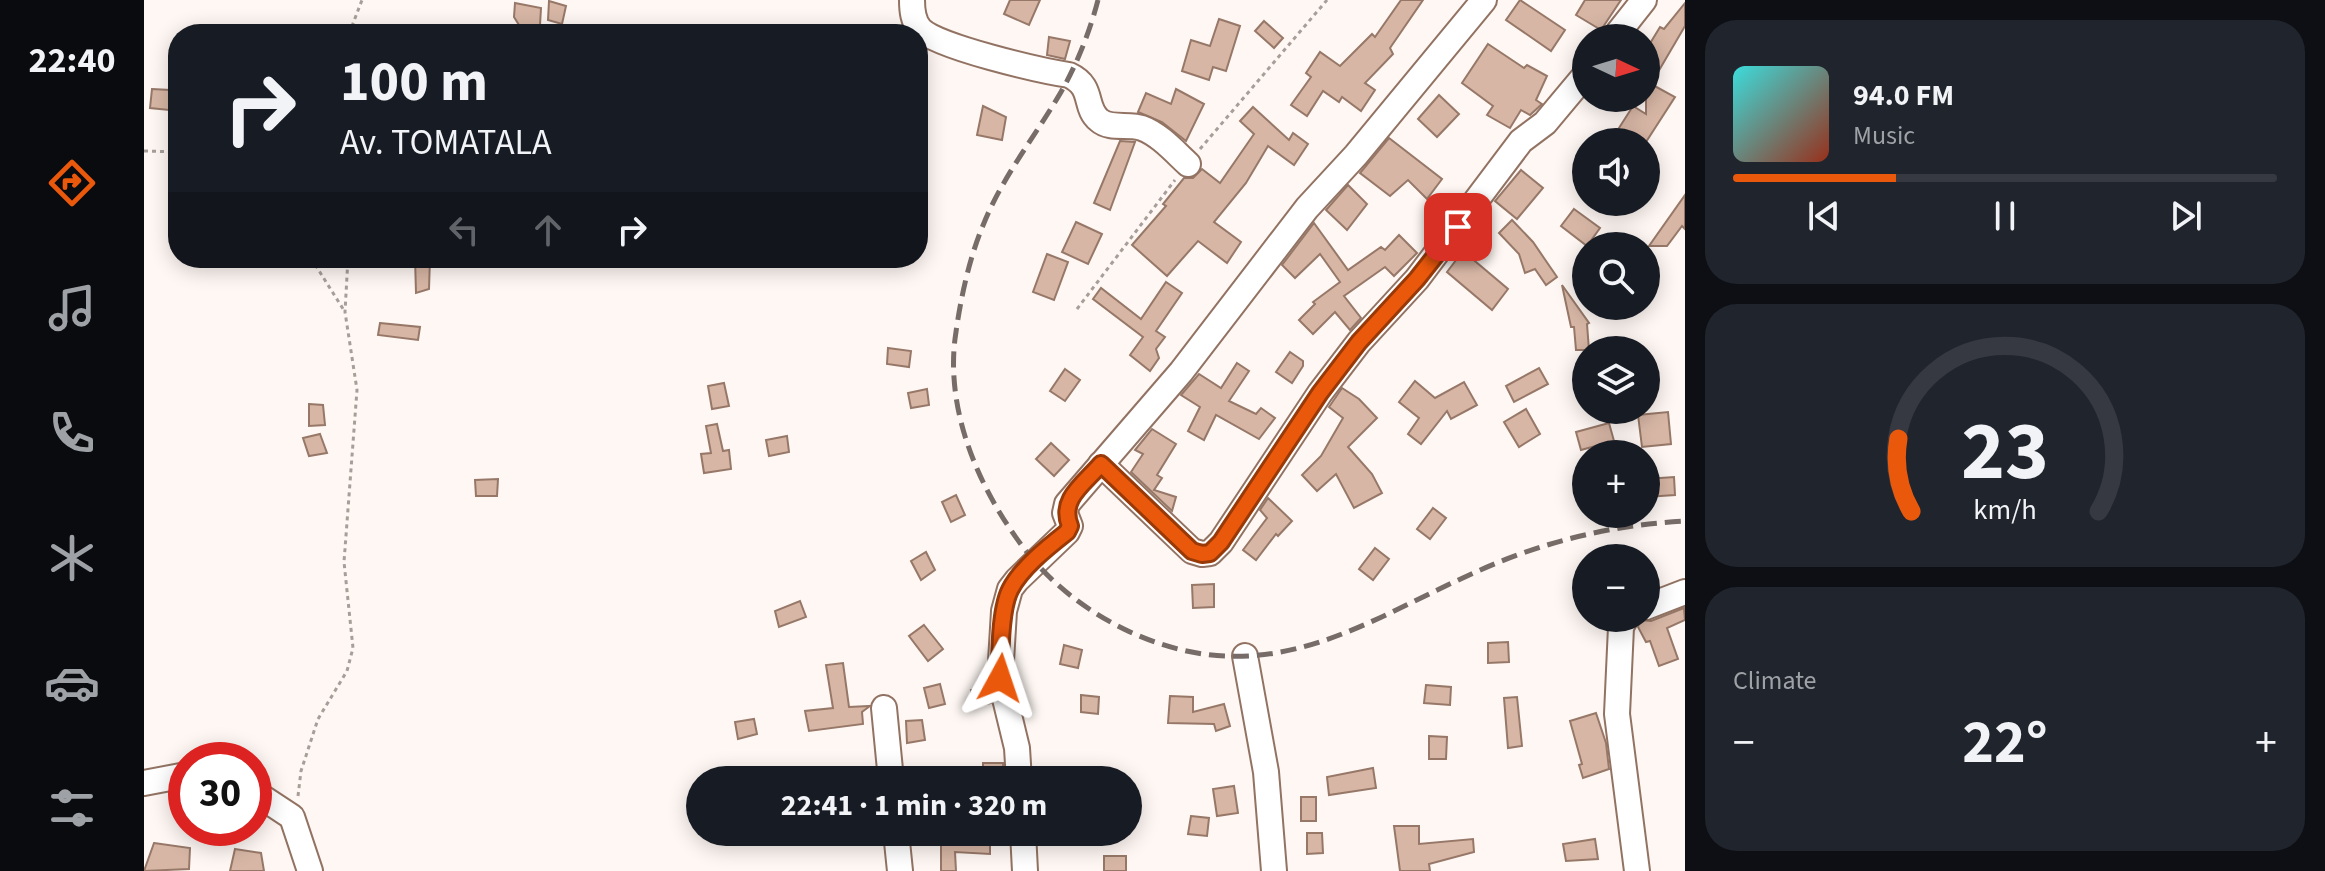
<!DOCTYPE html>
<meta charset="utf-8">
<style>
body{margin:0;font-family:"Source Sans 3",sans-serif;background:#20242c;color:#f1f3f6;height:100vh;display:flex;flex-direction:column;font-size:30px;white-space:nowrap}
*{box-sizing:border-box;margin:0}
p{font-size:26px;color:#9ea1a6}
.icon{flex:none;width:44px;height:44px;fill:none;stroke:currentColor;stroke-width:2;stroke-linecap:round;stroke-linejoin:round}
.map{position:relative;flex:1;overflow:hidden}
.drawer{display:flex;flex-direction:column;gap:20px;padding:20px;background:#0d0f14;width:640px}
.drawer>*{flex:none}
.top-card{position:absolute;left:24px;top:24px;width:760px;height:244px;border-radius:32px;box-shadow:0 4px 20px #0003;background:#171b24;color:#f1f3f6;overflow:hidden}
.needle{width:52px;rotate:94deg}
.fabs{position:absolute;left:1428px;top:24px;display:grid;gap:16px}
.fabs a{display:grid;place-items:center;width:88px;height:88px;border-radius:50%;background:#171b24;box-shadow:0 4px 20px #0003;font-size:40px}
.speed{position:absolute;left:24px;top:742px;display:flex;gap:16px;font-size:40px;font-weight:700;text-align:center}
.speed>*{display:grid;place-content:center;width:104px;height:104px;border-radius:50%;background:#171b24;box-shadow:0 4px 20px #0003;line-height:1}
.speed .limit{border:12px solid #d22;background:#fff;color:#111}
.pin{position:absolute;display:grid;place-items:center;width:68px;height:68px;color:#fff;margin:-34px;border-radius:16px;box-shadow:0 4px 12px #0006}
.me{position:absolute;width:88px;margin:-44px;rotate:5deg;stroke-linejoin:round;filter:drop-shadow(0 0 6px #0008)}
.turn{display:flex;align-items:center;gap:28px;height:168px;padding:0 40px;font-size:36px}
.turn .icon{width:104px;height:104px;stroke-width:2.5}
.turn b{display:block;font-size:56px;line-height:68px}
.lanes{display:flex;align-items:center;height:76px;padding:0 40px;background:#0003;justify-content:center;gap:40px;direction:ltr}
.lanes .off{opacity:.35}
.big{font-size:60px;font-weight:700;line-height:1.1}
.drawer .card{flex:1;display:flex;flex-direction:column;justify-content:center;gap:12px;min-width:0;padding:0 28px;border-radius:32px;background:#20242c}
.drawer .dial{align-items:center;gap:0}
.dial svg{height:208px;overflow:visible;fill:none;stroke:#363941;stroke-width:7;stroke-linecap:round;text-anchor:middle}
.dial text{fill:#f1f3f6;stroke:none}
.song{display:flex;align-items:center;gap:24px}
.cover{width:96px;height:96px;border-radius:12px;background:linear-gradient(135deg,hsl(180 70% 55%),hsl(10 70% 35%))}
.played{height:8px;border-radius:4px;background:linear-gradient(90deg,#ea580c 30%,#363941 30%)}
.keys{display:flex;justify-content:space-around;direction:ltr}
.heat{display:flex;justify-content:space-between;align-items:center;font-size:44px;direction:ltr}
.trip{position:absolute;left:542px;top:766px;width:456px;height:80px;border-radius:40px;background:#171b24;box-shadow:0 4px 20px #0003;font-weight:700;line-height:80px;text-align:center}
main{display:flex;flex:1;min-height:0}
.dock{display:flex;flex-direction:column;width:144px;justify-content:space-around;align-items:center;background:#090b0e;color:#9ea1a6}
.dock .icon{width:56px;height:56px}
.dock .on{color:#ea580c}
.dock b{font-size:36px;color:#f1f3f6}
.map>svg:first-child{display:block}
.building{fill:#d7b6a5;stroke:#977868;stroke-width:2}
.lines{fill:none;stroke-linecap:round;stroke-linejoin:round}
.minor-casing{stroke:#927363;stroke-width:28}
.path{stroke:#a79e99;stroke-width:3;stroke-dasharray:4 4;stroke-linecap:butt}
.minor{stroke:#fff;stroke-width:24}
.rail{stroke:#776c67;stroke-width:5;stroke-dasharray:16 8;stroke-linecap:butt}
.route-casing{stroke:#983908;stroke-width:20}
.route{stroke:#ea580c;stroke-width:14}
</style>
<main>
<nav class="dock">
<b>22:40</b>
<svg class="icon on" aria-label="directions" viewBox="0 0 24 24"><path d="M12 3l9 9-9 9-9-9zM9 14v-3h6M13 9l2 2-2 2"/></svg>
<svg class="icon" aria-label="music" viewBox="0 0 24 24"><path d="M9 18V5l10-2v13"/><circle cx="6" cy="18" r="3"/><circle cx="16" cy="16" r="3"/></svg>
<svg class="icon" aria-label="phone" viewBox="0 0 24 24"><path d="M5 4h4l2 5-3 2q2 4 5 5l2-3 5 2v4C11 20 4 13 5 4z"/></svg>
<svg class="icon" aria-label="climate" viewBox="0 0 24 24"><path d="M12 3v18M4 7l16 10M4 17L20 7"/></svg>
<svg class="icon" aria-label="car" viewBox="0 0 24 24"><path d="M5 17H2v-5l4-1 3-4h7l3 4 3 1v5h-3M9 17h6M6 11h13"/><circle cx="7" cy="17" r="2"/><circle cx="17" cy="17" r="2"/></svg>
<svg class="icon" aria-label="filters" viewBox="0 0 24 24"><path d="M4 7h16M4 17h16"/><circle cx="9" cy="7" r="2"/><circle cx="15" cy="17" r="2"/></svg>
</nav>
<div class="map">
<svg width="1541" height="871" viewBox="0 0 1541 871">
<rect width="100%" height="100%" fill="#fef7f3"/>
<g class="building">
<path d="M866,0H896L885,25L860,14Z"/>
<path d="M1257,0H1279L1246,48L1249,54L1221,83L1231,90L1217,111L1198,97L1195,102L1179,91L1163,116L1147,105L1167,77L1162,73L1176,52L1196,66L1228,34L1231,37Z"/>
<path d="M1376,0L1421,30L1407,51L1362,20Z"/>
<path d="M1441,0H1477L1457,30L1432,15Z"/>
<path d="M405,1L422,6L418,24L404,20Z"/>
<path d="M371,3L397,8L396,25H375L370,17Z"/>
<path d="M1541,3V26L1507,84L1531,97L1502,142H1466L1489,106L1502,114V50L1516,27L1520,29Z"/>
<path d="M1075,19L1096,26L1082,71L1069,67L1065,80L1038,71L1047,40L1066,46Z"/>
<path d="M1120,21L1139,38L1130,48L1111,31Z"/>
<path d="M905,37L926,41L921,59L903,55Z"/>
<path d="M1344,44L1380,68L1383,65L1403,76L1392,100L1398,104L1386,115L1377,110L1366,128L1343,115L1349,106L1318,83Z"/>
<path d="M8,89L26,90L25,110L6,108Z"/>
<path d="M1032,89L1060,104L1042,141L1018,122L994,112L1002,93L1027,104Z"/>
<path d="M1295,95L1315,114L1293,137L1274,119Z"/>
<path d="M839,106L862,117L858,140L833,135Z"/>
<path d="M1109,107L1145,140L1149,133L1164,144L1150,165L1124,146L1102,183L1070,222L1097,242L1083,263L1054,241L1023,276L988,245L1022,206L1019,204L1040,178H1049L1058,169L1076,183L1110,134L1096,121Z"/>
<path d="M1245,138L1298,179L1283,199L1264,180L1246,196L1216,173Z"/>
<path d="M976,141L991,142L966,210L950,203Z"/>
<path d="M1377,170L1399,188L1373,219L1351,201Z"/>
<path d="M1204,185L1223,204L1203,230L1182,210Z"/>
<path d="M1541,195V229L1538,226L1523,246H1505Z"/>
<path d="M1430,209L1456,228L1443,246L1417,226Z"/>
<path d="M1368,220L1389,242L1413,277L1402,285L1391,269L1381,273L1375,254L1355,233Z"/>
<path d="M932,222L958,234L944,264L918,252Z"/>
<path d="M1170,223L1204,270L1237,247L1241,250L1255,235L1273,253L1250,276L1241,267L1200,296L1217,318L1206,330L1191,312L1169,334L1155,320L1171,304L1169,302L1196,282L1176,254L1151,278L1138,265Z"/>
<path d="M1319,251L1364,289L1348,310L1303,272Z"/>
<path d="M903,254L924,262L910,300L889,292Z"/>
<path d="M271,258H286L285,289L272,293Z"/>
<path d="M1022,282L1038,293L1012,331L1021,337L1012,349L1015,358L1006,371L986,355L999,337L949,299L957,288L997,319Z"/>
<path d="M1418,285L1445,323L1443,324L1445,350H1432L1430,327H1427Z"/>
<path d="M236,323L276,327L274,340L234,335Z"/>
<path d="M744,348L767,351L765,367L743,364Z"/>
<path d="M1146,352L1159,361V366L1148,383L1132,372Z"/>
<path d="M1093,363L1105,371L1085,401L1112,414L1117,408L1131,418L1115,439L1072,415L1060,440L1044,431L1056,407L1037,395L1055,374L1077,388Z"/>
<path d="M1395,368L1404,384L1370,402L1362,386Z"/>
<path d="M921,369L936,380L921,401L906,391Z"/>
<path d="M1271,381L1291,398L1320,382L1333,405L1307,419L1303,411L1277,444L1264,434L1275,418L1255,402Z"/>
<path d="M580,383L585,406L568,409L564,386Z"/>
<path d="M1198,388L1215,399L1233,418L1204,447L1228,474L1238,493L1210,508L1192,474L1173,491L1158,475L1177,456L1199,418L1185,407Z"/>
<path d="M783,389L785,405L767,408L764,393Z"/>
<path d="M165,404L179,405L181,425L165,426Z"/>
<path d="M1382,409L1396,434L1375,447L1360,422Z"/>
<path d="M1524,412L1527,444L1498,447L1494,415Z"/>
<path d="M1465,423L1470,441L1437,450L1432,432Z"/>
<path d="M573,424L579,451L585,450L587,469L560,473L557,454L567,453L562,426Z"/>
<path d="M1008,429L1032,444L1013,475L1018,478L1010,490L1032,497L1028,511L987,472L999,454L991,450Z"/>
<path d="M176,434L183,453L165,456L159,438Z"/>
<path d="M643,436L645,452L625,456L622,440Z"/>
<path d="M907,443L925,460L910,476L892,459Z"/>
<path d="M1530,477L1531,495L1502,497V479Z"/>
<path d="M354,479L353,496H332L331,480Z"/>
<path d="M812,495L821,515L807,522L798,502Z"/>
<path d="M1124,498L1148,521L1134,536L1132,534L1112,560L1099,550L1123,518L1116,510Z"/>
<path d="M1289,508L1302,518L1286,539L1273,529Z"/>
<path d="M1231,548L1245,559L1229,580L1215,569Z"/>
<path d="M782,552L791,570L777,580L767,561Z"/>
<path d="M1070,584V607L1049,608L1048,585Z"/>
<path d="M656,601L662,617L635,627L631,611Z"/>
<path d="M1540,608L1541,620L1523,628L1534,659L1515,666L1506,641L1502,642L1494,627L1496,620L1507,621Z"/>
<path d="M780,625L799,649L784,661L765,636Z"/>
<path d="M1364,642L1365,662L1344,663V643Z"/>
<path d="M920,645L938,650L934,668L916,664Z"/>
<path d="M699,663L705,707L726,706L718,712L719,724L665,731L661,711L689,708L682,665Z"/>
<path d="M796,684L801,704L785,708L780,688Z"/>
<path d="M1282,685L1307,687L1306,705L1280,703Z"/>
<path d="M843,688L847,703L829,707L827,690Z"/>
<path d="M937,695L955,697L954,714L937,712Z"/>
<path d="M1026,696L1049,697V712L1080,704L1086,726L1072,731L1070,724L1024,723Z"/>
<path d="M1373,697L1378,746L1364,748L1360,698Z"/>
<path d="M1452,713L1462,743L1465,769L1439,778L1435,765L1438,764L1426,721Z"/>
<path d="M610,719L613,734L594,739L591,722Z"/>
<path d="M778,720L781,740L763,743L762,721Z"/>
<path d="M1285,736L1303,737L1302,759H1285Z"/>
<path d="M839,763H859L860,780H839Z"/>
<path d="M1229,768L1232,788L1185,795L1183,777Z"/>
<path d="M1090,786L1094,813L1073,816L1069,789Z"/>
<rect x="1157" y="797" width="15" height="24"/>
<path d="M1047,816L1065,818L1063,836L1044,834Z"/>
<path d="M1250,826H1275V844L1329,839L1330,852L1285,864L1286,871H1256Z"/>
<path d="M797,833H810V837L846,838V854L811,852L812,871H797Z"/>
<path d="M1163,833H1178L1179,853L1163,854Z"/>
<path d="M1451,839L1454,859L1422,861L1419,844Z"/>
<path d="M10,843L46,848L45,869L0,871Z"/>
<path d="M91,849L117,853L120,871H86Z"/>
<rect x="960" y="856" width="22" height="15"/>
</g>
<g class="lines">
<g class="minor-casing">
<g id="minor">
<path d="M768,0C768,11 769,21 776,29C793,47 898,71 925,75C951,87 939,107 955,120C966,130 985,123 998,128C1015,134 1031,152 1044,164"/>
<path d="M1470,38L1500,0"/>
<path d="M957,464L1048,551L1058,554L1066,553L1077,542L1176,393L1215,342L1273,279L1377,141L1401,123L1442,74"/>
<path d="M1502,607L1541,592"/>
<path d="M1482,618L1477,627L1473,714L1493,871"/>
<path d="M1101,656L1122,772L1130,871"/>
<path d="M740,708L747,780"/>
<path d="M875,780L873,748L856,678L860,611L866,589L873,580L923,532L926,526L921,513L923,504L1037,372L1163,208L1212,155L1340,0"/>
<path d="M0,783L42,775"/>
<path d="M110,792L148,817L166,871"/>
<path d="M752,832L756,871"/>
<path d="M879,832L881,871"/>
</g>
</g>
<g class="path">
<path d="M205,34L218,0"/>
<path d="M1056,149L1183,0"/>
<path d="M0,151L34,152"/>
<path d="M167,258L201,312"/>
<path d="M933,309L1031,180"/>
<path d="M154,796L157,771L174,719L203,671L209,648L200,562L213,390L201,312L204,258"/>
</g>
<use href="#minor" class="minor"/>
<path class="rail" d="M954,0C946,31 933,64 917,92C892,135 859,176 840,223C825,258 816,301 811,339C802,412 835,489 879,547C908,586 949,616 993,635C1145,700 1245,600 1379,553C1433,534 1485,524 1541,521"/>
</g>
<g class="lines">
<g class="route-casing">
<path id="route" d="M856,678C856,655 856,610 866,590C877,568 904,547 923,532L926,526C915,499 940,484 957,464L1048,551L1058,554L1066,553L1077,542L1176,393L1215,342L1273,279L1314,227"/>
</g>
<use href="#route" class="route"/>
</g>
</svg>
<div class="fabs">
<a><svg class="needle" viewBox="-14 -14 28 28"><path d="M0-13l5 13h-10z" fill="#e53935"/><path d="M0 13l5-13h-10z" fill="#9ea1a6"/></svg></a>
<a><svg class="icon" aria-label="sound" viewBox="0 0 24 24"><path d="M4 9h4l5-4v14l-5-4H4zM17 9q2 3 0 6"/></svg></a>
<a><svg class="icon" aria-label="search" viewBox="0 0 24 24"><circle cx="10" cy="10" r="6"/><path d="M15 15l6 6"/></svg></a>
<a><svg class="icon" aria-label="layers" viewBox="0 0 24 24"><path d="M12 4l9 5-9 5-9-5zM3 14l9 5 9-5"/></svg></a>
<a>+</a>
<a>−</a>
</div>
<div class="speed"><div class="limit">30</div></div>
<div class="pin" style="left:1314px;top:227px;background:#d93025"><svg class="icon" aria-label="arrive" viewBox="0 0 24 24"><path d="M6 21V4h12l-3 4 3 4H6"/></svg></div>
<svg class="me" style="left:856px;top:678px" viewBox="-20 -20 40 40"><path d="M0-17L14 15 0 8-14 15z" fill="#ea580c" stroke="#fff" stroke-width="4"/></svg>
<div class="trip">22:41 · 1 min · 320 m</div>
<div class="top-card">
<div class="turn"><svg class="icon" aria-label="right" viewBox="0 0 24 24"><path d="M7 20v-9h11M14 6l5 5-5 5"/></svg><div><b>100 m</b>Av. TOMATALA</div></div>
<div class="lanes"><svg class="icon off" aria-label="left" viewBox="0 0 24 24"><path d="M17 20v-9H6M10 6l-5 5 5 5"/></svg><svg class="icon off" aria-label="ahead" viewBox="0 0 24 24"><path d="M12 20V5M6 11l6-6 6 6"/></svg><svg class="icon" aria-label="right" viewBox="0 0 24 24"><path d="M7 20v-9h11M14 6l5 5-5 5"/></svg></div>
</div>
</div>
<section class="drawer">
<div class="card">
<div class="song"><i class="cover"></i><div><b>94.0 FM</b><p>Music</p></div></div>
<div class="played"></div>
<div class="keys"><svg class="icon" aria-label="previous" viewBox="0 0 24 24"><path d="M18 5L8 12l10 7zM5 5v14"/></svg><svg class="icon" aria-label="pause" viewBox="0 0 24 24"><path d="M8 5v14M16 5v14"/></svg><svg class="icon" aria-label="next" viewBox="0 0 24 24"><path d="M6 5l10 7-10 7zM19 5v14"/></svg></div>
</div>
<div class="card dial"><svg viewBox="0 0 100 80">
<path d="M14 69A42 42 0 1 1 86 69"/>
<path d="M14 69A42 42 0 0 1 9 41" stroke="#ea580c"/>
<text x="50" y="56" font-size="32" font-weight="700">23</text>
<text x="50" y="72" font-size="11">km/h</text>
</svg></div>
<div class="card"><p>Climate</p>
<div class="heat"><a>−</a><b class="big">22°</b><a>+</a></div>
</div>
</section>
</main>
